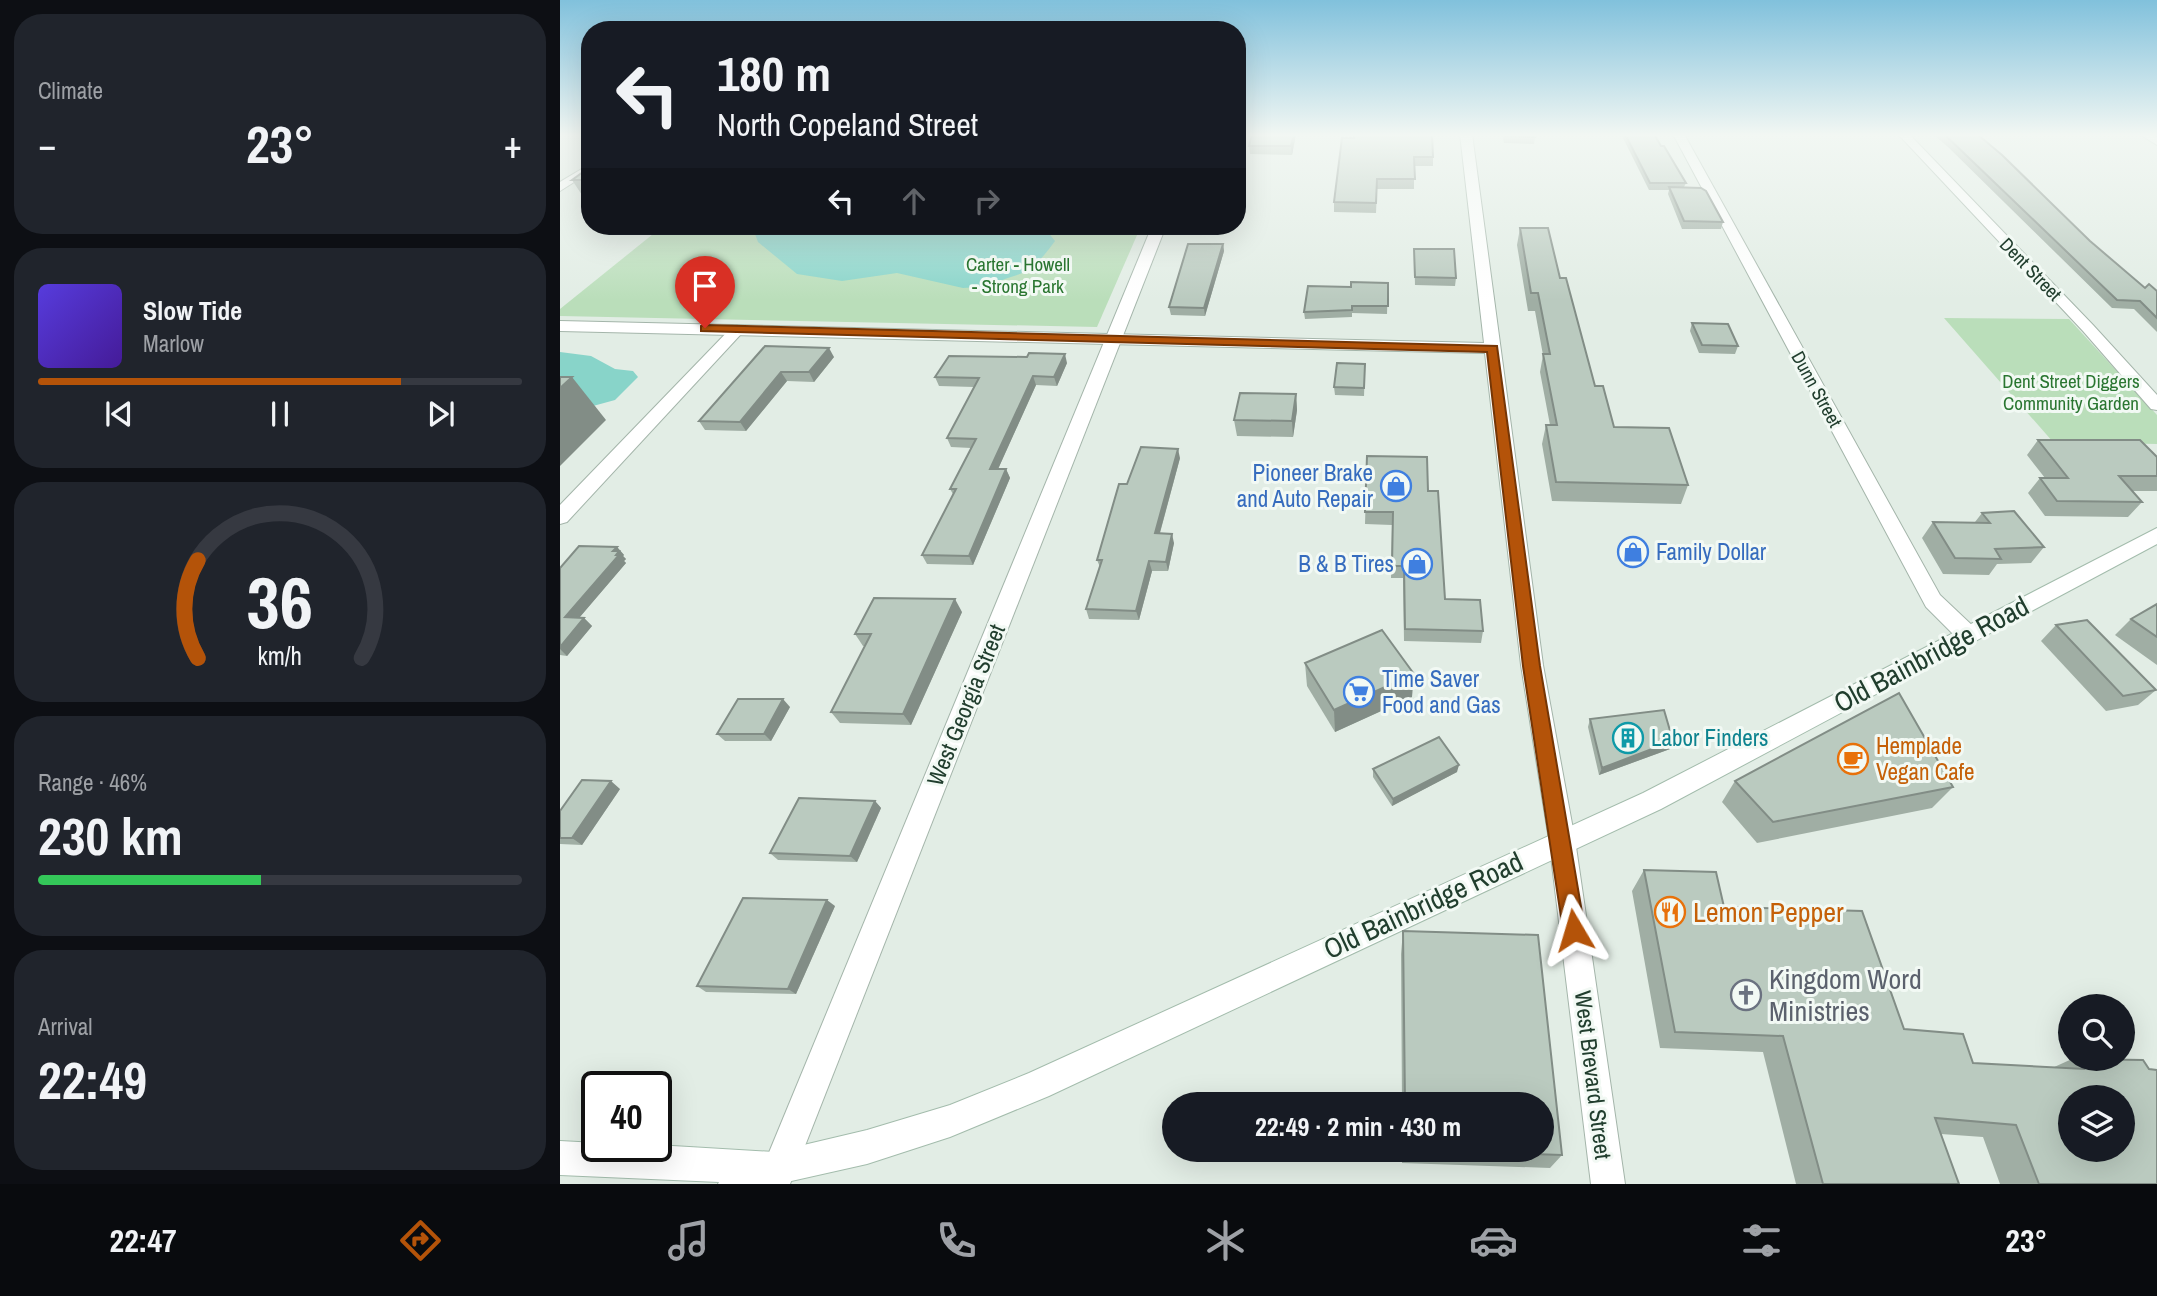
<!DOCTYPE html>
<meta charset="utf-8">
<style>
body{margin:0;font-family:"Archivo Narrow",sans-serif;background:#20242c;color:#f1f3f6;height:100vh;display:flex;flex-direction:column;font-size:26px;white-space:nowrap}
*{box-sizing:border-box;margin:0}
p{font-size:23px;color:#9ea1a6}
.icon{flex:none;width:38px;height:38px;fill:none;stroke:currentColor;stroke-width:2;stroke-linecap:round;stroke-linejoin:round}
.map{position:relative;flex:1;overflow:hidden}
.drawer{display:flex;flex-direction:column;gap:14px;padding:14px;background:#0d0f14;width:560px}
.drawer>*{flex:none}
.hud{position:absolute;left:21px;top:21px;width:665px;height:214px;border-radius:28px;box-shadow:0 7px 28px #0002;background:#171b24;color:#f1f3f6;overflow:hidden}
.buttons{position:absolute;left:1498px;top:994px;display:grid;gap:14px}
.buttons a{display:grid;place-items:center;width:77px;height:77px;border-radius:50%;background:#171b24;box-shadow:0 7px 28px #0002;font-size:35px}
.speed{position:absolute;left:21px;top:1071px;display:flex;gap:14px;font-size:35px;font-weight:700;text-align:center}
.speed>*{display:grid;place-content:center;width:91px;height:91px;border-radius:50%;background:#171b24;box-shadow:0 7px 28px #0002;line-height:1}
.speed .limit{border:4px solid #111;border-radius:10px;background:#fff;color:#111}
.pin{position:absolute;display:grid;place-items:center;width:60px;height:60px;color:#fff;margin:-72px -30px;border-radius:50% 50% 50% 0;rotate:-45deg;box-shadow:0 0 7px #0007}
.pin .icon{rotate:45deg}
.me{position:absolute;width:77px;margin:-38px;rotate:353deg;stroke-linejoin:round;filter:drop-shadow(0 0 5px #0008)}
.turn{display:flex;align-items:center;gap:24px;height:147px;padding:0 21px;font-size:32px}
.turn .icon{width:91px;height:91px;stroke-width:2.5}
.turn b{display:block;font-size:49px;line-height:60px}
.lanes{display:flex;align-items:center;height:66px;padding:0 21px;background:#0003;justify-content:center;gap:35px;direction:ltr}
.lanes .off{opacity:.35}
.big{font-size:52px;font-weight:800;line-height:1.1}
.drawer .tile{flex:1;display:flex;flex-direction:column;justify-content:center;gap:10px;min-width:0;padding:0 24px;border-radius:28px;background:#20242c}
.drawer .dial{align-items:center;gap:0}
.dial svg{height:182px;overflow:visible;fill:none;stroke:#363941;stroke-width:7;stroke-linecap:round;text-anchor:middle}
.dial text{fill:#f1f3f6;stroke:none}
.song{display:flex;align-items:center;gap:21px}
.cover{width:84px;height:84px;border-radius:10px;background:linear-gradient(135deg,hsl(250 70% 55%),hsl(260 70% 35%))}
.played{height:7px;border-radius:4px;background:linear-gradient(90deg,#b45309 75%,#363941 75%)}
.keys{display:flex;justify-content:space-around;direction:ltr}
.heat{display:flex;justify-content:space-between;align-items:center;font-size:38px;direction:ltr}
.charge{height:10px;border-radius:5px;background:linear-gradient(90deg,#34c759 46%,#363941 0)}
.trip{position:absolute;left:602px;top:1092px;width:392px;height:70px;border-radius:35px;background:#171b24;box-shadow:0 7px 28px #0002;font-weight:800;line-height:70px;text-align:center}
.dock{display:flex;height:112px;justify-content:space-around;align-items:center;background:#090b0e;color:#9ea1a6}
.dock .icon{width:49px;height:49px}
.dock .selected{color:#b45309}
.dock b{font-size:32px;color:#f1f3f6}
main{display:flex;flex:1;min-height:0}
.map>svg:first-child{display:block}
.green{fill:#badeba}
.water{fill:#88d4c9}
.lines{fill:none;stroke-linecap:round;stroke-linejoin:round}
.minor-casing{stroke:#a4b5aa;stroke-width:2}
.tertiary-casing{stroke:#a4b5aa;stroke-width:2}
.secondary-casing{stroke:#a3bcac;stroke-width:2}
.minor{fill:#fff;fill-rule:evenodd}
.tertiary{fill:#fff;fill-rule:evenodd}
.secondary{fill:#fff;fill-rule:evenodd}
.wall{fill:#a0aea4}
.shaded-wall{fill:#828d86}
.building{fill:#bacabf;stroke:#828d86;stroke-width:2;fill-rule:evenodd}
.route{fill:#b45309;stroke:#753606;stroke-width:2}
.labels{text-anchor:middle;stroke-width:6;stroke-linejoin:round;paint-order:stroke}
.far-park-label{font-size:19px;fill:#2a7631;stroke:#f2f9f4}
.far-street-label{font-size:19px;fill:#213e2e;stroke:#f2f9f4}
.shop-label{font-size:23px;fill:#366cbe;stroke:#f2f9f4;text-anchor:end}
.street-label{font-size:23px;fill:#213e2e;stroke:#f2f9f4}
.culture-label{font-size:23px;fill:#0d838f;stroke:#f2f9f4;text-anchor:start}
.food-label{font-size:23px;fill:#c56008;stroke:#f2f9f4;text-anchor:start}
.near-street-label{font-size:28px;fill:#213e2e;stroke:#f2f9f4}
.near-food-label{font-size:28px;fill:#c56008;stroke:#f2f9f4;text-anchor:start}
.near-worship-label{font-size:28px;fill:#5b616d;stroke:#f2f9f4;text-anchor:start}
</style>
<main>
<section class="drawer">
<div class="tile"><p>Climate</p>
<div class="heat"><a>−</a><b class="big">23°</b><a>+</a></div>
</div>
<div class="tile">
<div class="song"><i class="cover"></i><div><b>Slow Tide</b><p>Marlow</p></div></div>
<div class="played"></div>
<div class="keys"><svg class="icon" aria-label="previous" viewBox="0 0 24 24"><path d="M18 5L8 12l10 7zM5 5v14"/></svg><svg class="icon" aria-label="pause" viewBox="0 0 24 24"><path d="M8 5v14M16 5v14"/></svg><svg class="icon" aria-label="next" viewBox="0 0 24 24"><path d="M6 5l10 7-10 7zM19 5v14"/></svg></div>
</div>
<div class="tile dial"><svg viewBox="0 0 100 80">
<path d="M14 69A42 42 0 1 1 86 69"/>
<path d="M14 69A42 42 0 0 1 14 26" stroke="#b45309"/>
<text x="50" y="56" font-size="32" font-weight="700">36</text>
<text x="50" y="72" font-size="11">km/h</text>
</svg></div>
<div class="tile"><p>Range · 46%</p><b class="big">230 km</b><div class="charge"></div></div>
<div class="tile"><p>Arrival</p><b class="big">22:49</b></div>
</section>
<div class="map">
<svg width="1597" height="1184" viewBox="0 0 1597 1184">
<rect width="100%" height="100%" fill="#e2ede5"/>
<g class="green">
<path d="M103,226H581L537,327L0,316V309Z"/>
<path d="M1384,318L1509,319L1597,415V444L1493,442Z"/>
</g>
<g class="water">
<path d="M192,226H483L495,241C487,252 478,264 466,271C454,278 444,276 434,286L403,288L337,273L282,281L237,274L198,242Z"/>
<path d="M0,352L31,356L55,369L73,371L78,377L55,400L0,415Z"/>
</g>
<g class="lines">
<g class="minor-casing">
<g id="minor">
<path d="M1113,134H1124L1380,595L1416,629L1419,635L1416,641L1408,644L1400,641L1366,607Z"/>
<path d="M1338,134H1349L1533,325L1597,395V410L1591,409L1523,331Z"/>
<path d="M1579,134H1591L1597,137V145Z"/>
<path d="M30,164V172L0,191V182Z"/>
<path d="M592,226H606L230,1184H196Z"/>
<path d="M177,325L185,330L182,333L7,522L0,524V505L172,327Z"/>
</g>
</g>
<g class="tertiary-casing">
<path id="tertiary" d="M900,134H912L983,665L1015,840L1065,1184H1031L989,840L961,665L925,353L0,331V321L924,343Z"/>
</g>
<g class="secondary-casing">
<path id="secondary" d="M1597,528V544L1101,809L489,1096L390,1137L307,1164L218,1184H158L159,1182L0,1175V1141L37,1143V1146L96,1145L214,1152L307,1130L390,1105L469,1073L1083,793Z"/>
</g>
<use href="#minor" class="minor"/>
<use href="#tertiary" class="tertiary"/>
<use href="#secondary" class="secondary"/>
</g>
<g class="wall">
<path d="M692,134H736L732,155L690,154L689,146Z"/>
<path d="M942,134H974L975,137L974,144L944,143Z"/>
<path d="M1061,134H1094L1101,146L1126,183L1124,187L1163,222L1161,229H1122L1108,194L1109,190H1089Z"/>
<path d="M1369,134H1417L1530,241L1585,288L1597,291V332L1574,309L1552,308L1388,147L1374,135H1370Z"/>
<path d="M782,138L873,157V166H854V189H817L816,213L774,212V202Z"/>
<path d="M30,167V207L12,180Z"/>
<path d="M960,228L1000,278L1035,386L1054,427L1128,485L1121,504L992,501L982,444L986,425H990L980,372L983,355L975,311H968L957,245Z"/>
<path d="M663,244L664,251L645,316L611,315L609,307Z"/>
<path d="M854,249L896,278L895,286L855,285Z"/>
<path d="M828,283L827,314L792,313V317L745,319L744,312L791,287Z"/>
<path d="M1132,323L1178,346L1175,354L1139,353L1130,331Z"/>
<path d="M205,346L274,357L254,382L227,381L186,431L145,430L139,421Z"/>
<path d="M507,363L497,386L476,385L438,469H446L450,478L413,565L367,564L362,555L393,494L390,489L411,448L391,447L387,438L414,387L379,386L375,377Z"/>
<path d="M805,364L804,396L775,395L774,387Z"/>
<path d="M736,394L737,410L733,437L677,436L674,420Z"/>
<path d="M1478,440L1597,476V491H1572L1582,502L1568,517L1485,516L1468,493L1480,478H1485L1467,455Z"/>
<path d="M807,456L868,491L885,599L923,631L921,643L844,641L843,578H831L832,525L805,524Z"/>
<path d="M620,458L600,533L614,543L608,571H592L579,620L529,619L526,609L540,567L537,560L567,484Z"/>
<path d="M1422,513L1484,547L1471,563L1437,564L1429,575L1383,574L1362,538L1373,522H1415Z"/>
<path d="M57,547L64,555L63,556L66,559L64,561L66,563L19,618H24L32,626L7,656L0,655V568Z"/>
<path d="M1597,604V665L1555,635L1571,619Z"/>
<path d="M402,612L351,725L280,723L271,712L305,646H303L295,634Z"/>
<path d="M1496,625L1596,690L1578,705L1546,711L1481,641Z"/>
<path d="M745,663L852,697L775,732L747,686Z"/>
<path d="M230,707L211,741H165L157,734Z"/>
<path d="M1030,719L1110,749L1039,775L1028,727Z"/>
<path d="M813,769L897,772L832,806L813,777Z"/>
<path d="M1175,781L1393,787L1372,808L1197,843L1162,802Z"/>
<path d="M60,789L22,845L0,844V811Z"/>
<path d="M315,801L321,808L297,862L218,860L210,853Z"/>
<path d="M1084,870L1164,907L1344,1029L1413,1063L1492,1068L1512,1059H1563L1597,1184H1440L1423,1137L1381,1134L1399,1184H1236L1203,1052L1100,1048L1072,891Z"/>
<path d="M275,906L236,994L146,992L137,986Z"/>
<path d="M843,931L978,935L1002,1155L990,1168L842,1163V1150H982V1104H842L841,954Z"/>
</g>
<g class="shaded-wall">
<path d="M734,134H736L732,155L731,146Z"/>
<path d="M663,244L664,251L645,316L644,308Z"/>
<path d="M269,348L274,357L254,382L249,372Z"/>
<path d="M505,354L507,363L497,386L494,377Z"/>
<path d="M221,372L227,381L186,431L180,422Z"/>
<path d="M473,376L476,385L434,478L430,469Z"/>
<path d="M12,377L46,420L0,466V388Z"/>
<path d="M736,394L737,410L733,437L732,421Z"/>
<path d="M618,449L620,458L597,543L595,533Z"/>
<path d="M446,469L450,478L413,565L409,556Z"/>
<path d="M612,534L614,543L608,571L606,562Z"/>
<path d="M57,547L64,555L63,556L66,559L64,561L66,563L13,625L5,617Z"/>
<path d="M589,561L592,571L579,620L576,611Z"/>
<path d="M395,599L402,612L351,725L343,714Z"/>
<path d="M24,618L32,626L7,656L0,649V647Z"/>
<path d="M854,674L852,697L775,732L774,710Z"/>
<path d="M223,699L230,707L211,741L204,734Z"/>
<path d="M1113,741L1110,749L1039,775L1042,768Z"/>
<path d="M899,765L897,772L832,806L833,799Z"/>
<path d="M51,781L60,789L22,845L12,838Z"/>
<path d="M315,801L321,808L297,862L290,856Z"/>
<path d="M267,900L275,906L236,994L228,989Z"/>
</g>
<g class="building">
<path d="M692,134H734L731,146H689Z"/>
<path d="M794,134H872L873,157H854L855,179H817L816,203L774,202L782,138H794Z"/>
<path d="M944,134H974L975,137L945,136Z"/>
<path d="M1065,134H1094L1101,146H1104L1126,183H1090Z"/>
<path d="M1384,134H1417L1442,155L1530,241L1585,288L1589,284L1597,291V318L1580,301L1557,300Z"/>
<path d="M30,167V180H12Z"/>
<path d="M1109,187L1141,188L1146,191L1163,222L1124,221Z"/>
<path d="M960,228H988L1000,278H1006L1035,386H1043L1054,427L1109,428L1128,485L996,482L986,425H997L983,354H990L978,293H971Z"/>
<path d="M628,244H663L644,308L609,307Z"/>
<path d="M854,249H894L896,278L855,277Z"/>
<path d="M791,282L828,283V306H792V310L744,312L748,286L791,287Z"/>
<path d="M1132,323L1168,324L1178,346L1142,345Z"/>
<path d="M205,346L269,348L249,372H221L180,422L139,421Z"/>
<path d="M469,353L505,354L494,377L473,376L430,469H446L409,556L362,555L396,489H390L416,439L387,438L419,378L375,377L389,356L467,357Z"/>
<path d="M777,363L805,364L804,388L774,387Z"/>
<path d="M0,377H12L0,388Z"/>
<path d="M680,393L736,394L732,421L674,420Z"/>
<path d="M1478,440H1580L1597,457V476H1559L1582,502L1497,501L1480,478H1508Z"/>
<path d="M581,447L618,449L595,533L612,534L606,562L589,561L576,611L526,609L542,560H537L559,484H567Z"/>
<path d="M807,456L867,457L868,491H878L885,599L920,600L923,631L845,629L844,566H832L833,512H805Z"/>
<path d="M1454,511L1484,547L1435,549L1441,559L1395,558L1373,522L1430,523L1422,513Z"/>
<path d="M19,546L57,547L53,551H59L56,555H59L5,617L24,618L0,647V568Z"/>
<path d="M314,598L395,599L343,714L271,712L311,634H295Z"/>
<path d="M1597,604V637L1571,619Z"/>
<path d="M1527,620L1596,690L1563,696L1496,625Z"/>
<path d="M822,630L854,674L774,710L745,663Z"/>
<path d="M1339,693L1393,787L1213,822L1175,781Z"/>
<path d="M178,699H223L204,734H157Z"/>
<path d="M1104,710L1113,741L1042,768L1030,719Z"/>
<path d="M879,737L899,765L833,799L813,769Z"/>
<path d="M22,780L51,781L12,838H0V811Z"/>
<path d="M239,798L315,801L290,856L210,853Z"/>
<path d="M1084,870L1156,872L1164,907L1302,911L1344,1029L1403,1034L1413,1063L1524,1069L1519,1059L1583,1060L1589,1069L1597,1070V1184H1479L1456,1125L1375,1118L1399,1184H1263L1223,1036L1115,1032ZM1510,1097H1563V1150H1510Z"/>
<path d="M183,898L267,900L228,989L137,986Z"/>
<path d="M843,931L978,935L1002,1155L849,1150H982V1104H845Z"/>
</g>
<linearGradient id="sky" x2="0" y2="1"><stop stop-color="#81c1dc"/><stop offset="0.45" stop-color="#f2f7f3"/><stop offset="1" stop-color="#f2f7f3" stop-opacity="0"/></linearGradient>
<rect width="1597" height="300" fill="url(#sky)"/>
<path class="route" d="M145,325L937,346L980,666L1025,930L1022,938L1014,941L1007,938L1003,930L963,666L927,352L141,331V326Z"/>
<defs>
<g id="shop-ring" transform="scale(1.575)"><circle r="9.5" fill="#f2f9f4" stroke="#3f7fe0" stroke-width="1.5"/><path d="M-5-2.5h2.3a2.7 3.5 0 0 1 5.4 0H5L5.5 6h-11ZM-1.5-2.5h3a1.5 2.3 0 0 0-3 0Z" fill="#3f7fe0"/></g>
<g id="supermarket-ring" transform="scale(1.575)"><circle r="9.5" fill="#f2f9f4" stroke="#3f7fe0" stroke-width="1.5"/><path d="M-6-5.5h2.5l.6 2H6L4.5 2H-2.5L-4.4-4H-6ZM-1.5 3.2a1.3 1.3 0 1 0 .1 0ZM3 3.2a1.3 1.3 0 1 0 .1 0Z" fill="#3f7fe0"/></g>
<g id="building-ring" transform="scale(1.575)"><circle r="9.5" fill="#f2f9f4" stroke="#0f9aa8" stroke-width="1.5"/><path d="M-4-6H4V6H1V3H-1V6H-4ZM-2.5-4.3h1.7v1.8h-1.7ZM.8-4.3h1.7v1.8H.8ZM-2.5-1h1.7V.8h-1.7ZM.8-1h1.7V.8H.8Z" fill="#0f9aa8"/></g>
<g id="cafe-ring" transform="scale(1.575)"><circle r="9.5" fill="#f2f9f4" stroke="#e8710a" stroke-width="1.5"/><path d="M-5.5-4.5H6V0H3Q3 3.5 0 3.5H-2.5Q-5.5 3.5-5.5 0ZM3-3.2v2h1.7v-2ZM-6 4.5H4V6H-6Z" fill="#e8710a"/></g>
<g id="restaurant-ring" transform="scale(1.575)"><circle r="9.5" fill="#f2f9f4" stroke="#e8710a" stroke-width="1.5"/><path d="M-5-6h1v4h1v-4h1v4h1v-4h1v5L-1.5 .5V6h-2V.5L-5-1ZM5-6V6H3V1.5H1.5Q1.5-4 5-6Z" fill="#e8710a"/></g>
<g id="church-ring" transform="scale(1.575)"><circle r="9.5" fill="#f2f9f4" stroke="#6b7280" stroke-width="1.5"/><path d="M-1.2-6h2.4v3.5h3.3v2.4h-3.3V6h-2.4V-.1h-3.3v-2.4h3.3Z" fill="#6b7280"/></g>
</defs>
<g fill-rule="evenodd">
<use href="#shop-ring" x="836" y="486"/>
<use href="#shop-ring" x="1073" y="552"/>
<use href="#shop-ring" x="857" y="564"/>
<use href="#supermarket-ring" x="799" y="692"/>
<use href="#building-ring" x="1068" y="738"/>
<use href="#cafe-ring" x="1293" y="759"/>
<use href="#restaurant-ring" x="1110" y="912"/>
<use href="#church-ring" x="1186" y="995"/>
</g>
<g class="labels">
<g class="far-park-label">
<text x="458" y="271">Carter - Howell<tspan x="458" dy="22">- Strong Park</tspan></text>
<text x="1511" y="388">Dent Street Diggers<tspan x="1511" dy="22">Community Garden</tspan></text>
</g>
<g class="far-street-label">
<text transform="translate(1471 269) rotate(46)" y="7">Dent Street</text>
<text transform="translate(1257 389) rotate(61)" y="7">Dunn Street</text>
</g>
<g class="shop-label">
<text x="813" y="481">Pioneer Brake<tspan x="813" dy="26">and Auto Repair</tspan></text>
<text x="1096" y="560" text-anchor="start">Family Dollar</text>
<text x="834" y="572">B &amp; B Tires</text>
<text x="822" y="687" text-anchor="start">Time Saver<tspan x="822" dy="26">Food and Gas</tspan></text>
</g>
<g class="street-label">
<text transform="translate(406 705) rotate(-68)" y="8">West Georgia Street</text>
<text transform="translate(1033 1075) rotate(83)" y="8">West Brevard Street</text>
</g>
<g class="culture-label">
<text x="1091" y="746">Labor Finders</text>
</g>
<g class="food-label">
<text x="1316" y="754">Hemplade<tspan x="1316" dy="26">Vegan Cafe</tspan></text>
</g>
<g class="near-street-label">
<text transform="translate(1371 654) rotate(-28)" y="10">Old Bainbridge Road</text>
<text transform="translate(863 905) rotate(-25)" y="10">Old Bainbridge Road</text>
</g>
<g class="near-food-label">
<text x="1133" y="922">Lemon Pepper</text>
</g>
<g class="near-worship-label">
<text x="1209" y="989">Kingdom Word<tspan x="1209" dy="32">Ministries</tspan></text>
</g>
</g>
</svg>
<div class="buttons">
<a><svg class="icon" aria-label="search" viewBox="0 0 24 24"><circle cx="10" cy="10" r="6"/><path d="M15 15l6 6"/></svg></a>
<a><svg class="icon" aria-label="layers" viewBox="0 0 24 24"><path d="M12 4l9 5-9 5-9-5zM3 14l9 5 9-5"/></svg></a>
</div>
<div class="speed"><div class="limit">40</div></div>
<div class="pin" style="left:145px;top:328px;background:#d93025"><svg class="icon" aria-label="arrive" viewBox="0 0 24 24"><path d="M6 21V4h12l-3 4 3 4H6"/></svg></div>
<svg class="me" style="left:1014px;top:930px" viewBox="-20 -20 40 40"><path d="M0-17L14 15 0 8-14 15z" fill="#b45309" stroke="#fff" stroke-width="4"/></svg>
<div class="trip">22:49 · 2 min · 430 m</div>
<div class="hud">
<div class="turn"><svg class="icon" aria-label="left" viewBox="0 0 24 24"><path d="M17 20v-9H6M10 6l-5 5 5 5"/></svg><div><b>180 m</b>North Copeland Street</div></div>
<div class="lanes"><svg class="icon" aria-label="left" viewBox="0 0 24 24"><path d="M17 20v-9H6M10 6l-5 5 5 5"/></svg><svg class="icon off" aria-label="ahead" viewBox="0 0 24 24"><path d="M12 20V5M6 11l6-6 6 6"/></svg><svg class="icon off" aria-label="right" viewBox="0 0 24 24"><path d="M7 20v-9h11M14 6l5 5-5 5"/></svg></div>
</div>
</div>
</main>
<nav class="dock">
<b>22:47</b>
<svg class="icon selected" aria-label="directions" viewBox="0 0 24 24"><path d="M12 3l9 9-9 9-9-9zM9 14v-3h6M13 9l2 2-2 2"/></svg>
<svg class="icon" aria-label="music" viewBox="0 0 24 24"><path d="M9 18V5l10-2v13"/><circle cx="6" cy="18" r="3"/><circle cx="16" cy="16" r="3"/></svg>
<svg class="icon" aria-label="phone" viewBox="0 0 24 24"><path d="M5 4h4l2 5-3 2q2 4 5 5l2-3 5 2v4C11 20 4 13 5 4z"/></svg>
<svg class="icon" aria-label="climate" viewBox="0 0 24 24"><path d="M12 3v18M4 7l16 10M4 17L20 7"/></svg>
<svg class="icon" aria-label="car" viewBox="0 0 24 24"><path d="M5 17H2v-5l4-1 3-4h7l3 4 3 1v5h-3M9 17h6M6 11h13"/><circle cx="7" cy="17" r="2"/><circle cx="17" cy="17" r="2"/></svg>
<svg class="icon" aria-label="filters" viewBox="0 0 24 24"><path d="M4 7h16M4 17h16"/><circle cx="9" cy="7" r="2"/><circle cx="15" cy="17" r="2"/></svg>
<b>23°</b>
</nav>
